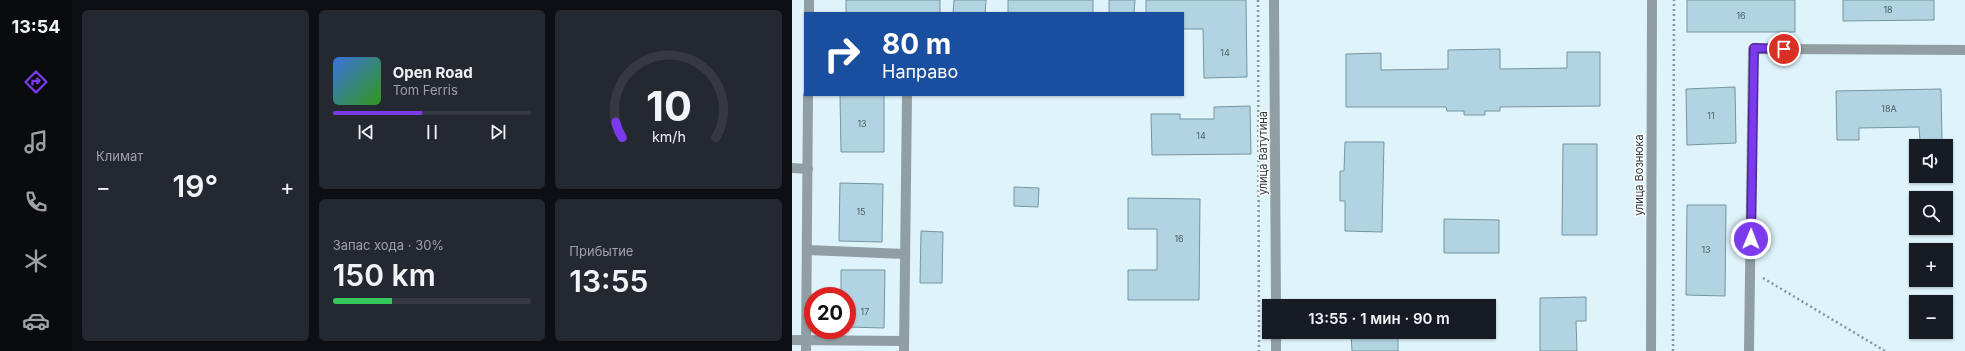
<!DOCTYPE html>
<html lang="ru">
<meta charset="utf-8">
<style>
body{margin:0;font-family:Inter,sans-serif;background:#242831;color:#f1f3f6;height:100vh;display:flex;flex-direction:column;font-size:15px;white-space:nowrap}
*{box-sizing:border-box;margin:0}
p{font-size:13px;color:#9ea1a6}
.icon{flex:none;width:22px;height:22px;fill:none;stroke:currentColor;stroke-width:2;stroke-linecap:round;stroke-linejoin:round}
.map{position:relative;flex:1;overflow:hidden}
.details{display:flex;flex-direction:column;gap:10px;padding:10px;background:#0d0f14;width:720px}
.details>*{flex:none}
.hud{position:absolute;left:12px;top:12px;width:380px;height:84px;border-radius:0px;box-shadow:0 1px 3px #0004;background:#1a4fa0;color:#fff;overflow:hidden}
.fabs{position:absolute;left:1117px;top:139px;display:grid;gap:8px}
.fabs a{display:grid;place-items:center;width:44px;height:44px;border-radius:0px;background:#171b24;box-shadow:0 1px 3px #0004;font-size:20px}
.speed{position:absolute;left:12px;top:287px;display:flex;gap:8px;font-size:20px;font-weight:700;text-align:center}
.speed>*{display:grid;place-content:center;width:52px;height:52px;border-radius:50%;background:#171b24;box-shadow:0 1px 3px #0004;line-height:1}
.speed .limit{border:6px solid #d22;background:#fff;color:#111}
.pin{position:absolute;display:grid;place-items:center;width:34px;height:34px;color:#fff;margin:-17px;border:2px solid #fff;border-radius:50%;box-shadow:0 1px 4px #0007}
.me{position:absolute;width:44px;margin:-22px;rotate:1deg;stroke-linejoin:round;filter:drop-shadow(0 0 3px #0008)}
.turn{display:flex;align-items:center;gap:14px;height:84px;padding:0 12px;font-size:18px}
.turn .icon{width:52px;height:52px;stroke-width:2.5}
.turn b{display:block;font-size:28px;line-height:34px}
.big{font-size:30px;font-weight:600;line-height:1.1}
.details .widget{flex:1;display:flex;flex-direction:column;justify-content:center;gap:6px;min-width:0;padding:0 14px;border-radius:6px;background:#242831}
.details .dial{align-items:center;gap:0}
.dial svg{height:104px;overflow:visible;fill:none;stroke:#363941;stroke-width:7;stroke-linecap:round;text-anchor:middle}
.dial text{fill:#f1f3f6;stroke:none}
.song{display:flex;align-items:center;gap:12px}
.cover{width:48px;height:48px;border-radius:6px;background:linear-gradient(135deg,hsl(220 70% 55%),hsl(110 70% 35%))}
.played{height:4px;border-radius:2px;background:linear-gradient(90deg,#7c3aed 45%,#363941 45%)}
.keys{display:flex;justify-content:space-around;direction:ltr}
.heat{display:flex;justify-content:space-between;align-items:center;font-size:22px;direction:ltr}
.charge{height:6px;border-radius:3px;background:linear-gradient(90deg,#34c759 30%,#363941 0)}
.details .tiles{flex:1;display:grid;gap:10px;grid-template-columns:repeat(3,1fr)}
.widget:first-child{grid-row:span 2}
.trip{position:absolute;left:470px;top:299px;width:234px;height:40px;border-radius:0px;background:#171b24;box-shadow:0 1px 3px #0004;font-weight:600;line-height:40px;text-align:center}
main{display:flex;flex:1;min-height:0}
.dock{display:flex;flex-direction:column;width:72px;justify-content:space-around;align-items:center;background:#090b0e;color:#9ea1a6}
.dock .icon{width:28px;height:28px}
.dock .current{color:#7c3aed}
.dock b{font-size:18px;color:#f1f3f6}
.map>svg:first-child{display:block}
.building{fill:#b2d3e1;stroke:#7595a1}
.lines{fill:none;stroke-linecap:round;stroke-linejoin:round}
.path{stroke:#84959b;stroke-width:2.5;stroke-dasharray:2 3;stroke-linecap:butt}
.minor{stroke:#919fa4;stroke-width:10}
.route-casing{stroke:#51269a;stroke-width:10}
.route{stroke:#7c3aed;stroke-width:7}
.labels{text-anchor:middle;stroke-width:3;stroke-linejoin:round;paint-order:stroke}
.number-label{font-size:9px;fill:#4d6067}
.street-label{font-size:11px;fill:#2b393e;stroke:#fcfcfc}
</style>
<main>
<nav class="dock">
<b>13:54</b>
<svg class="icon current" aria-label="directions" viewBox="0 0 24 24"><path d="M12 3l9 9-9 9-9-9zM9 14v-3h6M13 9l2 2-2 2"/></svg>
<svg class="icon" aria-label="music" viewBox="0 0 24 24"><path d="M9 18V5l10-2v13"/><circle cx="6" cy="18" r="3"/><circle cx="16" cy="16" r="3"/></svg>
<svg class="icon" aria-label="phone" viewBox="0 0 24 24"><path d="M5 4h4l2 5-3 2q2 4 5 5l2-3 5 2v4C11 20 4 13 5 4z"/></svg>
<svg class="icon" aria-label="climate" viewBox="0 0 24 24"><path d="M12 3v18M4 7l16 10M4 17L20 7"/></svg>
<svg class="icon" aria-label="car" viewBox="0 0 24 24"><path d="M5 17H2v-5l4-1 3-4h7l3 4 3 1v5h-3M9 17h6M6 11h13"/><circle cx="7" cy="17" r="2"/><circle cx="17" cy="17" r="2"/></svg>
</nav>
<section class="details">
<div class="tiles">
<div class="widget"><p>Климат</p>
<div class="heat"><a>−</a><b class="big">19°</b><a>+</a></div>
</div>
<div class="widget">
<div class="song"><i class="cover"></i><div><b>Open Road</b><p>Tom Ferris</p></div></div>
<div class="played"></div>
<div class="keys"><svg class="icon" aria-label="previous" viewBox="0 0 24 24"><path d="M18 5L8 12l10 7zM5 5v14"/></svg><svg class="icon" aria-label="pause" viewBox="0 0 24 24"><path d="M8 5v14M16 5v14"/></svg><svg class="icon" aria-label="next" viewBox="0 0 24 24"><path d="M6 5l10 7-10 7zM19 5v14"/></svg></div>
</div>
<div class="widget dial"><svg viewBox="0 0 100 80">
<path d="M14 69A42 42 0 1 1 86 69"/>
<path d="M14 69A42 42 0 0 1 9 57" stroke="#7c3aed"/>
<text x="50" y="56" font-size="32" font-weight="700">10</text>
<text x="50" y="72" font-size="11">km/h</text>
</svg></div>
<div class="widget"><p>Запас хода · 30%</p><b class="big">150 km</b><div class="charge"></div></div>
<div class="widget"><p>Прибытие</p><b class="big">13:55</b></div>
</div>
</section>
<div class="map">
<svg width="1173" height="351" viewBox="0 0 1173 351">
<rect width="100%" height="100%" fill="#dff3fb"/>
<g class="building">
<rect x="54" y="0" width="94" height="13"/>
<path d="M162,0H194L193,13H161Z"/>
<rect x="216" y="0" width="85" height="13"/>
<path d="M317,0H343L342,13H317Z"/>
<path d="M354,0H454L455,77L412,78L411,29H391V13H354Z"/>
<rect x="895" y="0" width="108" height="32"/>
<path d="M1051,0H1142V20L1051,21Z"/>
<path d="M708,49V69L775,68V52H808V106L708,107V111H693V115H672V111H655L654,107H554V54L589,53V70L656,69V50Z"/>
<path d="M943,87L944,143L895,145L894,89Z"/>
<path d="M1149,89L1150,140H1128L1127,127L1067,128V140H1045L1044,91Z"/>
<path d="M48,95H92V152H49Z"/>
<path d="M458,106L459,154L360,155L359,114H388V119H422V107Z"/>
<path d="M553,142H592L590,232L553,231V201H548V171H552Z"/>
<path d="M771,144H805V235H770Z"/>
<path d="M48,183L91,184L90,242L47,241Z"/>
<path d="M222,187L247,188L246,207L222,206Z"/>
<path d="M336,198L408,199L407,300H336V270H365V229H336Z"/>
<path d="M895,205H934L933,296L894,295Z"/>
<path d="M652,219L707,220V253H652Z"/>
<path d="M129,231L151,232L150,283H128Z"/>
<path d="M49,270H93L92,328L55,327V296H49Z"/>
<path d="M794,297V321H784L785,351H748V298Z"/>
<path d="M559,332H606V351H560Z"/>
</g>
<g class="lines">
<g class="path">
<path d="M466,0L467,351"/>
<path d="M971,278L1093,351"/>
<path d="M881,351L882,0"/>
</g>
<g class="minor">
<path d="M482,0L484,306"/>
<path d="M17,13V0"/>
<path d="M0,168L16,169"/>
<path d="M15,250L113,254"/>
<path d="M484,332V351"/>
<path d="M0,340L112,341"/>
<path d="M14,351L16,95"/>
<path d="M112,351L115,95"/>
<path d="M859,351L860,0"/>
<path d="M957,351L961,49L1173,50"/>
</g>
</g>
<g class="lines">
<g class="route-casing">
<path id="route" d="M959,239L962,48L992,49"/>
</g>
<use href="#route" class="route"/>
</g>
<g class="labels">
<g class="number-label">
<text x="1096" y="13">18</text>
<text x="949" y="19">16</text>
<text x="433" y="56">14</text>
<text x="1097" y="112">18А</text>
<text x="919" y="119">11</text>
<text x="70" y="127">13</text>
<text x="409" y="139">14</text>
<text x="69" y="215">15</text>
<text x="387" y="242">16</text>
<text x="914" y="253">13</text>
<text x="73" y="315">17</text>
</g>
<g class="street-label">
<text transform="translate(471 153) rotate(-90)" y="4">улица Ватутина</text>
<text transform="translate(847 175) rotate(-90)" y="4">улица Вознюка</text>
</g>
</g>
</svg>
<div class="fabs">
<a><svg class="icon" aria-label="sound" viewBox="0 0 24 24"><path d="M4 9h4l5-4v14l-5-4H4zM17 9q2 3 0 6"/></svg></a>
<a><svg class="icon" aria-label="search" viewBox="0 0 24 24"><circle cx="10" cy="10" r="6"/><path d="M15 15l6 6"/></svg></a>
<a>+</a>
<a>−</a>
</div>
<div class="speed"><div class="limit">20</div></div>
<div class="pin" style="left:992px;top:49px;background:#d93025"><svg class="icon" aria-label="arrive" viewBox="0 0 24 24"><path d="M6 21V4h12l-3 4 3 4H6"/></svg></div>
<svg class="me" style="left:959px;top:239px" viewBox="-20 -20 40 40"><circle r="17" fill="#7c3aed" stroke="#fff" stroke-width="3"/><path d="M0-11L8 9 0 5-8 9z" fill="#fff"/></svg>
<div class="trip">13:55 · 1 мин · 90 m</div>
<div class="hud">
<div class="turn"><svg class="icon" aria-label="right" viewBox="0 0 24 24"><path d="M7 20v-9h11M14 6l5 5-5 5"/></svg><div><b>80 m</b>Направо</div></div>
</div>
</div>
</main>
